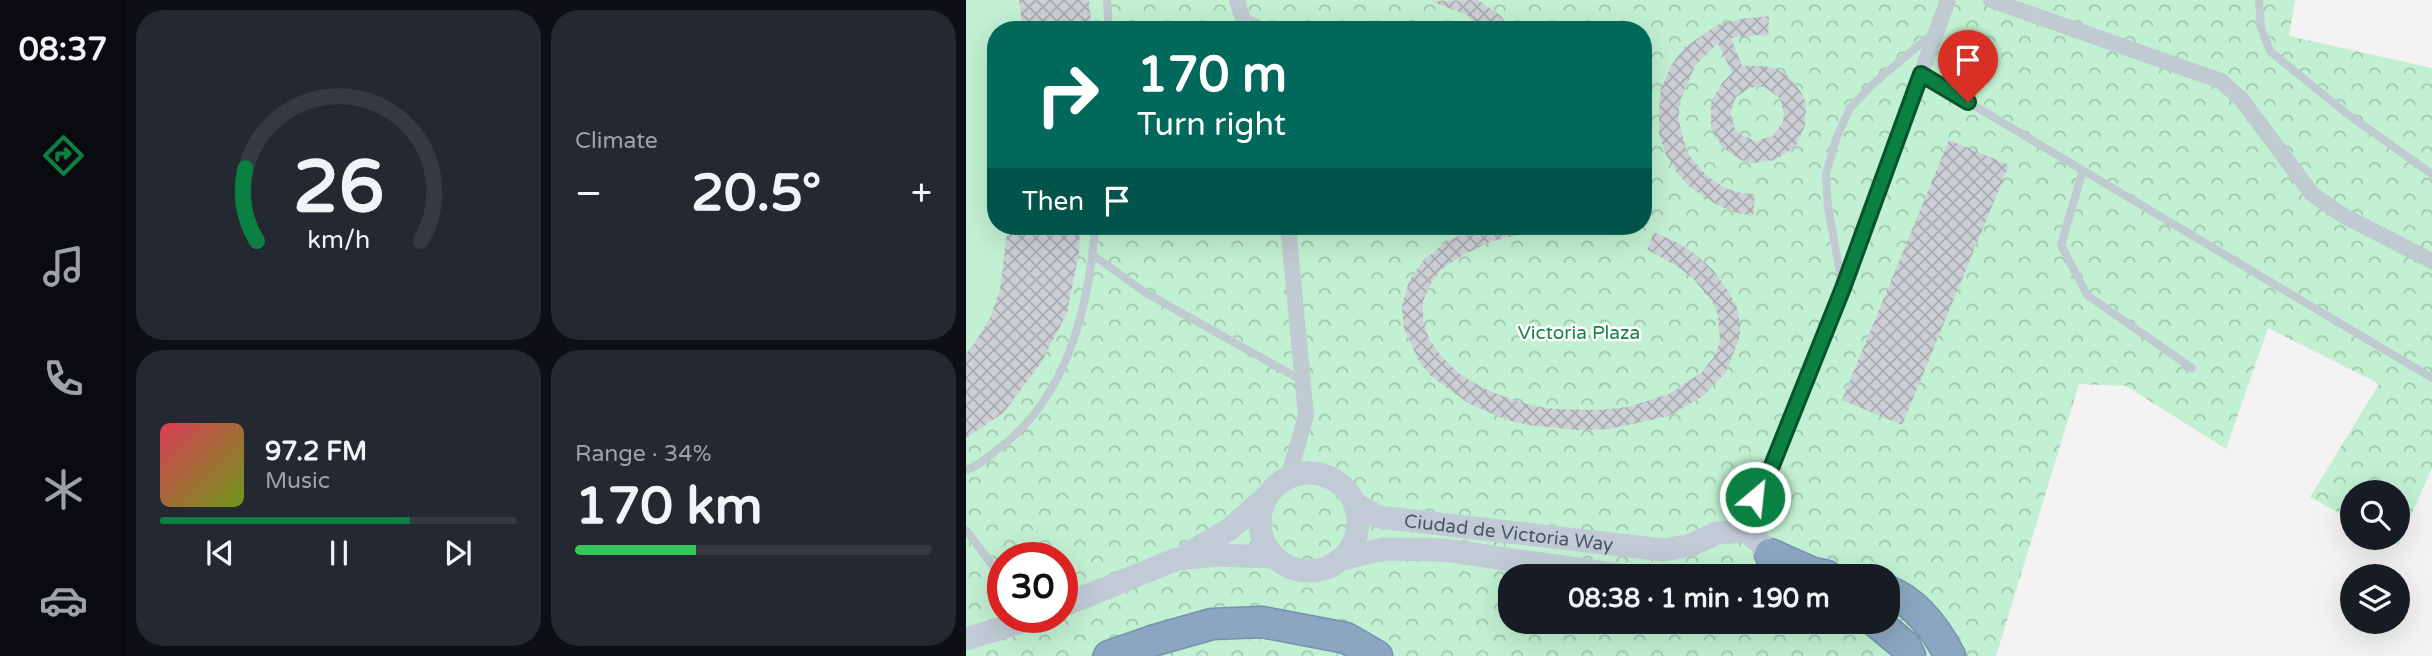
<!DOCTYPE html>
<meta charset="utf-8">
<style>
body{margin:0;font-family:"Varela Round",sans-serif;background:#242831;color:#f1f3f6;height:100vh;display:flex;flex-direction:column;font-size:26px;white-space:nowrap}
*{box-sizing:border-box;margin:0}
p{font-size:23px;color:#9ea1a6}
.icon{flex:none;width:38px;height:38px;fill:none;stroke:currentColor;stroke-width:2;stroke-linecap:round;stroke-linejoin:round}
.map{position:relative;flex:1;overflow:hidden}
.side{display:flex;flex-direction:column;gap:10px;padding:10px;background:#0d0f14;width:840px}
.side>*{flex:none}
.banner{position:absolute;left:21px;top:21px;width:665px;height:214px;border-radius:28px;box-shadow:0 7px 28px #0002;background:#00695c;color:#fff;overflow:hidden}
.buttons{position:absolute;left:1374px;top:480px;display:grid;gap:14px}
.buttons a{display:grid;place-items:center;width:70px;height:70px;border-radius:50%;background:#171b24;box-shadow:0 7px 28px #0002;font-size:35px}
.speed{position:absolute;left:21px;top:542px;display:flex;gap:14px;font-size:35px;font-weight:700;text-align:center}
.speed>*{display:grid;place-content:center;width:91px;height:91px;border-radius:50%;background:#171b24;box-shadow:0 7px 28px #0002;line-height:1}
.speed .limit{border:10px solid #d22;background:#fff;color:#111}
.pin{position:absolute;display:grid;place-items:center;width:60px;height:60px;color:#fff;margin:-72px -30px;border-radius:50% 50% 50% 0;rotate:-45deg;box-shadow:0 0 7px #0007}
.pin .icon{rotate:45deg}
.me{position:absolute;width:77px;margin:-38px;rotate:28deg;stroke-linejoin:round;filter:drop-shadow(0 0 5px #0008)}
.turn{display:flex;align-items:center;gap:24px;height:147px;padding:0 35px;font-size:32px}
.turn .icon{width:91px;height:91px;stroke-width:2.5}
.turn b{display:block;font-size:49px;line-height:60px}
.then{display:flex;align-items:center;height:66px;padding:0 35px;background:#0003;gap:14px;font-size:26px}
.big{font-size:52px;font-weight:700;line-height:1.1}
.side .tile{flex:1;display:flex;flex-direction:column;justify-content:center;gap:10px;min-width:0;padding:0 24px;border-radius:28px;background:#242831}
.side .dial{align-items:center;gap:0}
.dial svg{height:182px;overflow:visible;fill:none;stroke:#363941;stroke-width:7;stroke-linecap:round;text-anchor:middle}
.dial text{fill:#f1f3f6;stroke:none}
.song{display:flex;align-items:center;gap:21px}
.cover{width:84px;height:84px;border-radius:10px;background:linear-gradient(135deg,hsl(350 70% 55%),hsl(80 70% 35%))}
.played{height:7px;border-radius:4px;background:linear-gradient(90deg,#0b8043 70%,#363941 70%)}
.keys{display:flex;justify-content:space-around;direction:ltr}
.heat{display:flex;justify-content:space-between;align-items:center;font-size:38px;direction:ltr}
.charge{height:10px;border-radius:5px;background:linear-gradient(90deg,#34c759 34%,#363941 0)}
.side .tiles{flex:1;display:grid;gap:10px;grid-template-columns:repeat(2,1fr)}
.trip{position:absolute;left:532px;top:564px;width:402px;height:70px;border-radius:28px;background:#171b24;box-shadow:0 7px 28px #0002;font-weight:700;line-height:70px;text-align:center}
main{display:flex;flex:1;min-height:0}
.dock{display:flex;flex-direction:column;width:126px;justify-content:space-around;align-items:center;background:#090b0e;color:#9ea1a6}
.dock .icon{width:49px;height:49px}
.dock .on{color:#0b8043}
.dock b{font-size:32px;color:#f1f3f6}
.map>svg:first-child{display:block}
.forest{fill:url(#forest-crowns);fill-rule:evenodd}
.garden{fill:#c2f0d2}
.building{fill:url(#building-cross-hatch);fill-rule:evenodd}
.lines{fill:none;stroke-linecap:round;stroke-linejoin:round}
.highway-casing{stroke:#7691ac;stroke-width:33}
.lane{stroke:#c0cad1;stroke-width:8}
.street{stroke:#c0cad1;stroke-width:16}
.secondary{stroke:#c0cbd5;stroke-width:23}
.highway{stroke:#8ba6c0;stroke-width:30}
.route-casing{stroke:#07532c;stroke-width:18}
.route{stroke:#0b8043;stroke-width:12}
.labels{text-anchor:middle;stroke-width:5;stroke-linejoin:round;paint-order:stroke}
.park-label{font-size:19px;fill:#18844a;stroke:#fff}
.street-label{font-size:19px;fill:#4a5660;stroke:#fff}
</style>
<main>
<nav class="dock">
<b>08:37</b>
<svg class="icon on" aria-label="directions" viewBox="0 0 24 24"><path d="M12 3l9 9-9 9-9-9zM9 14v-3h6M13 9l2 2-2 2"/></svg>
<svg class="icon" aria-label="music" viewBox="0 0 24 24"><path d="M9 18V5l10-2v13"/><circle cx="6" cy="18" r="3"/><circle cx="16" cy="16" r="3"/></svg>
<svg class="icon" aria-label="phone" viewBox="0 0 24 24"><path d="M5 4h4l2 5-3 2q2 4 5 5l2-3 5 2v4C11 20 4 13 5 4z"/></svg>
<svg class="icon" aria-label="climate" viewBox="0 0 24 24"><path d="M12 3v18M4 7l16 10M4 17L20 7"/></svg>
<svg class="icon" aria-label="car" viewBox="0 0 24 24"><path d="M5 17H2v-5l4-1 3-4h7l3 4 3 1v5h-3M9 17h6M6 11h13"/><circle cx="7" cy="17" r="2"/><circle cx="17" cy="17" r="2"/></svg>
</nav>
<section class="side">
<div class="tiles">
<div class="tile dial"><svg viewBox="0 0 100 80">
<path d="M14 69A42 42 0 1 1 86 69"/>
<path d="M14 69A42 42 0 0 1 9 37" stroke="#0b8043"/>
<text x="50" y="56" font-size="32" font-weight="700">26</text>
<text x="50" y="72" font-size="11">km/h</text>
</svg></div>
<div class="tile"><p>Climate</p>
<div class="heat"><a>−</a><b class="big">20.5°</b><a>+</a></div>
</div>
<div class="tile">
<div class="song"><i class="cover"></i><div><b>97.2 FM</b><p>Music</p></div></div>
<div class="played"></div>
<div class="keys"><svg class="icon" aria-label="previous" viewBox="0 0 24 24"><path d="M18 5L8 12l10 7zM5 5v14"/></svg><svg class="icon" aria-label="pause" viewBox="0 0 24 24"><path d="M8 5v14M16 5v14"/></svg><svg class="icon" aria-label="next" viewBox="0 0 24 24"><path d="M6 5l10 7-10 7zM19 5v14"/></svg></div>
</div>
<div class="tile"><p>Range · 34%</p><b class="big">170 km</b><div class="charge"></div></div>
</div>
</section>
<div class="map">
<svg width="1466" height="656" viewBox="0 0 1466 656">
<defs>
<pattern id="forest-crowns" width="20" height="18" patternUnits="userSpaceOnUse" patternTransform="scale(1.75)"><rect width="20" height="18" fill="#c2f0d2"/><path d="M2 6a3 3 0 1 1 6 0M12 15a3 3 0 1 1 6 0" fill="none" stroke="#a0c5ae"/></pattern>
<pattern id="building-cross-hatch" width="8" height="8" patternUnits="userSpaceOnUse" patternTransform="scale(1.75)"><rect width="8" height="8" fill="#cccfd4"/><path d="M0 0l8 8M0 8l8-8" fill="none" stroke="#a8abaf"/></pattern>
</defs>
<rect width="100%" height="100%" fill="#f4f2f2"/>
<path class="forest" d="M0,0H1329L1323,36L1466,68V468L1432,545L1418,537H1432V492H1386V520L1344,497L1413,384L1302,328L1260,449L1160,386L1113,384L1030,656H0ZM30,30H677V226H30ZM37,558H96V618H37ZM544,576H922V621H544Z"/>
<path class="garden" d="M0,0H123L125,30H30V226H114L113,252L75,363L37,413L0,438Z"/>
<g class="building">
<path d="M53,0H123L126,30H57Z"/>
<path d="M512,0L535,16L545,30H516L501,15L465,1Z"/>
<path d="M803,16L802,36L790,35L765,38L776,66H798L810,69L820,74L835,92L840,103L839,126L829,147L809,160L786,163L775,160L756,147L745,127V103L756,83L766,73L752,43L729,66L713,103V122L720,149L726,159L741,176L759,188L775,193L789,194L787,216L767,212L744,201L724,187L712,174L700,155L693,133V112L695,89L705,66L718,48L751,25L775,19ZM792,86L800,88L814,98L818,114L817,122L807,136L790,141L775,135L769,129L764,113L770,97L784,88Z"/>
<path d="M983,140L1043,165L936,425L876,400Z"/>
<path d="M42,226H114L113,252L101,313L75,363L37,413L0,438V353L9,343L24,318L34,290Z"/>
<path d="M514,226H568L569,231L526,241L497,255L476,269L465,283L457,301V320L463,339L476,357L495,375L517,388L544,399L569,406L588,409L634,410L662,407L703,394L735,373L748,357L754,342L752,315L746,301L727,278L708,264L681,250L688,232L714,244L730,255L747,270L764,294L771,308L774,323V336L760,372L737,396L703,416L643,429L611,430L563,425L541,420L502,403L465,376L454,363L438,329L436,306L443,281L457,261L480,242Z"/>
</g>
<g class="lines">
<g class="highway-casing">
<g id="highway">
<path d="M804,554L847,573L861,576"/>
<path d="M922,591C950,602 971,631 984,656"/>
<path d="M909,621L939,646L944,656"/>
<path d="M143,656L186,641L246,624L296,622L380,638L411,656"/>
</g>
</g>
<g class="lane">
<path d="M141,0L143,30"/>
<path d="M1293,0L1295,28L1304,51L1381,114L1466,174"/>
<path d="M279,17L304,30"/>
<path d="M955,74L1466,378"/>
<path d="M1117,170L1095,245L1121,295L1226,368"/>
<path d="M127,255L180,293L337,381"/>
<path d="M876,284L862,207L860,174L870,139L884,108L908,83L966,34"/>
<path d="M0,470C12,466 21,458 31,450C101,398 123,309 129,226"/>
<path d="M0,530L37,579"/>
</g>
<g class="street">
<path d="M271,0L280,30"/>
<path d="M1025,0L1255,81L1276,100L1346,194L1378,216L1466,261"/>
<path d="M322,226L340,416L322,478"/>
<path d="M795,543C787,513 784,505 801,478L877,288L982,0"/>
</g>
<g class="secondary">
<circle cx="343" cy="522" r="49"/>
<path id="s1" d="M389,504L413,517L698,550L725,545L751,533L780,531C800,546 803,551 807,576"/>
<path d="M223,553L264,529L302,495"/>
<path d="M375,559L417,549L478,550L659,576"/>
<path d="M96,606L211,559L251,555L308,557"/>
<path d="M760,621H762"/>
<path d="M0,639L68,618"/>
</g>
<use href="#highway" class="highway"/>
</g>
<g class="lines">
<g class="route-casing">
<path id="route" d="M789,497L801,478L877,288L955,74L1002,102"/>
</g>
<use href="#route" class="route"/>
</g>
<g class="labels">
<g class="park-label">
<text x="613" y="339">Victoria Plaza</text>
</g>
<g class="street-label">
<text dy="7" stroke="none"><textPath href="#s1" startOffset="158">Ciudad de Victoria Way</textPath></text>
</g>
</g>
</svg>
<div class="buttons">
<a><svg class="icon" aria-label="search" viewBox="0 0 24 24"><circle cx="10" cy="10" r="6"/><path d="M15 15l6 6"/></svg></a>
<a><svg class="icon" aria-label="layers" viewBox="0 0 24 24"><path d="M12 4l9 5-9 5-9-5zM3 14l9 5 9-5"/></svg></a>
</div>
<div class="speed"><div class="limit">30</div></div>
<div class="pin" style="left:1002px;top:102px;background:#d93025"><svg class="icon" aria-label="arrive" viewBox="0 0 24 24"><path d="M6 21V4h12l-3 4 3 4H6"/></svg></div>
<svg class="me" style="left:789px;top:497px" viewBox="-20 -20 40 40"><circle r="17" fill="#0b8043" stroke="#fff" stroke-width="3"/><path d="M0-11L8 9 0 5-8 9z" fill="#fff"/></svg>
<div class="trip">08:38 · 1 min · 190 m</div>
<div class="banner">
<div class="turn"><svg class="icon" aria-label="right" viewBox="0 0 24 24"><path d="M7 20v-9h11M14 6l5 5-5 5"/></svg><div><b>170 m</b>Turn right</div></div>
<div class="then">Then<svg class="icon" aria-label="arrive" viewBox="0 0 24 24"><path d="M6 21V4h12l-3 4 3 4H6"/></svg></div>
</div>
</div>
</main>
